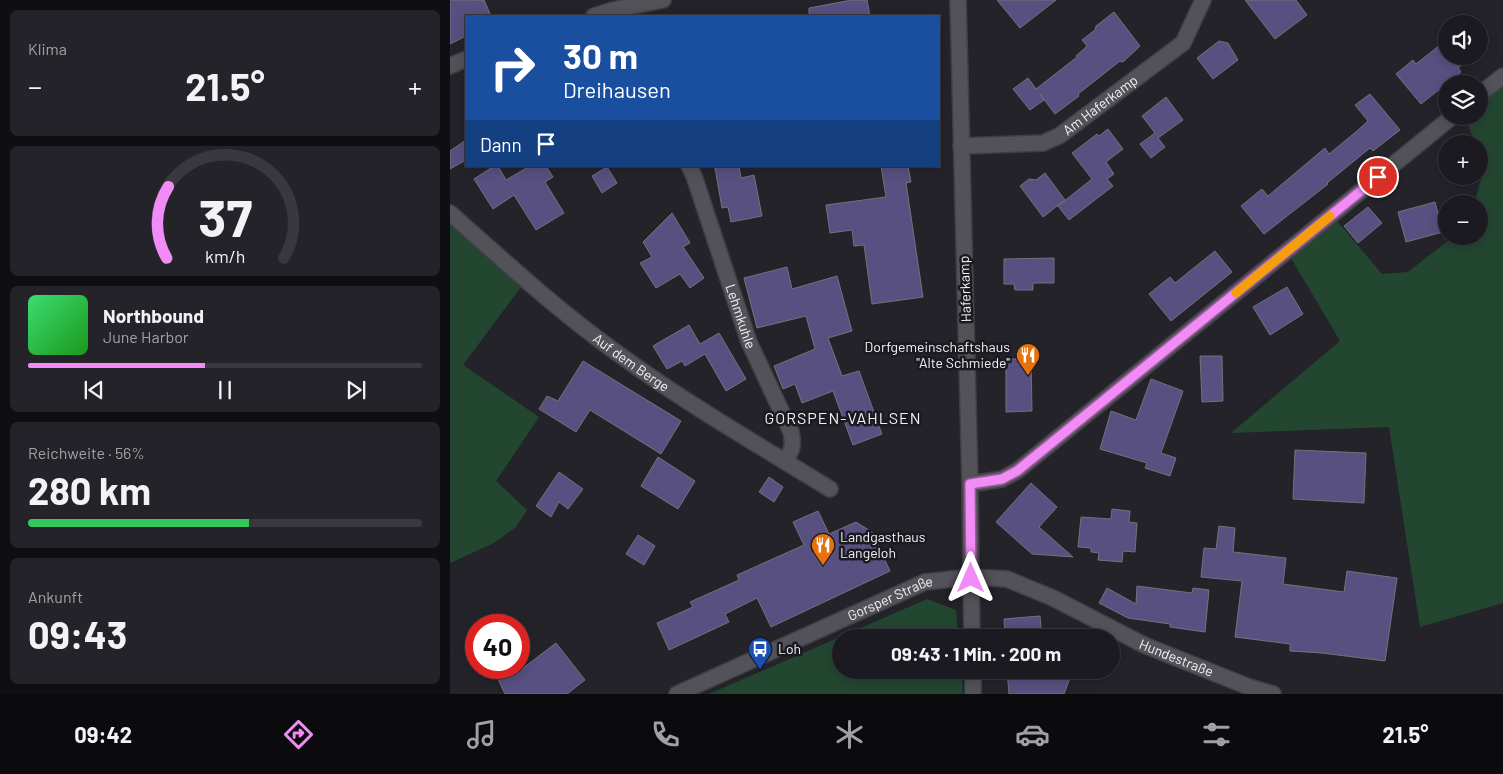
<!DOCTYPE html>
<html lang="de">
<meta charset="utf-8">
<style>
body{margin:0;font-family:Barlow,sans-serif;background:#242329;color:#f1f3f6;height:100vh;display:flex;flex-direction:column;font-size:19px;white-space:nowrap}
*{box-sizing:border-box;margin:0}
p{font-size:16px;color:#a0a1a5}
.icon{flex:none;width:28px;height:28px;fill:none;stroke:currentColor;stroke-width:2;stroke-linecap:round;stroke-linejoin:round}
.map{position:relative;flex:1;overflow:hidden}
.details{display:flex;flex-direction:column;gap:10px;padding:10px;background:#0f0e12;width:450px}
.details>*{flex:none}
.banner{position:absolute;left:15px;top:15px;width:475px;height:152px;border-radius:0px;box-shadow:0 2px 12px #0003,0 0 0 1px #39383e;background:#1a4fa0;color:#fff;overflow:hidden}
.buttons{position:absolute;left:988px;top:15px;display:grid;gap:10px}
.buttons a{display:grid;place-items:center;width:50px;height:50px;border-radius:50%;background:#1b1a20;box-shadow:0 2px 12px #0003,0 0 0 1px #39383e;font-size:25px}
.speed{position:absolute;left:15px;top:614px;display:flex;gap:10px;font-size:25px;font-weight:700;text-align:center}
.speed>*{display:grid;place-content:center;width:65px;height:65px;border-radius:50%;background:#1b1a20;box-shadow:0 2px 12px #0003,0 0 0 1px #39383e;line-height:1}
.speed .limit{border:8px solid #d22;background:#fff;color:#111}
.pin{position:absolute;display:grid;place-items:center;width:42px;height:42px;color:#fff;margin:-21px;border:2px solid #fff;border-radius:50%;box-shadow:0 1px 5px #0007}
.me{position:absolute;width:55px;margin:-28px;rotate:0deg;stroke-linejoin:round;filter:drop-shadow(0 0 4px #0008)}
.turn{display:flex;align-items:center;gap:18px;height:105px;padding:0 15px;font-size:22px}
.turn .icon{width:65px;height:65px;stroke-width:2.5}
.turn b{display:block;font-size:35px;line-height:42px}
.then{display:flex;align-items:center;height:48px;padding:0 15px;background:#0003;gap:10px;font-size:19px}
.big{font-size:38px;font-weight:700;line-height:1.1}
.details .card{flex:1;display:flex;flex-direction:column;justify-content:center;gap:8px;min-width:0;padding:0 18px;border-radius:8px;background:#242329}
.details .dial{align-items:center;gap:0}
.dial svg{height:130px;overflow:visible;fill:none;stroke:#39383e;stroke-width:7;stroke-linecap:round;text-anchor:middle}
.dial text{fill:#f1f3f6;stroke:none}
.song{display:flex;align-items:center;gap:15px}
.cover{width:60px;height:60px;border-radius:8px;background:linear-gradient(135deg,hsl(140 70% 55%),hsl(120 70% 35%))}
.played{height:5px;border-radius:2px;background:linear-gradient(90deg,#f18bf5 45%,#39383e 45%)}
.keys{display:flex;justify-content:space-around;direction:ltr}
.heat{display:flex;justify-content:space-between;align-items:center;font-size:28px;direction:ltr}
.charge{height:8px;border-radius:4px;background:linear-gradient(90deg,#34c759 56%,#39383e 0)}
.trip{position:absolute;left:382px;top:629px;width:288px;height:50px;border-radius:25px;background:#1b1a20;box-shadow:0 2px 12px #0003,0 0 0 1px #39383e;font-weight:700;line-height:50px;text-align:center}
.tab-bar{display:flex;height:80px;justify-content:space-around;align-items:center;background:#0b0a0d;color:#a0a1a5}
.tab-bar .icon{width:35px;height:35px}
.tab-bar .active{color:#f18bf5}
.tab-bar b{font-size:22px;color:#f1f3f6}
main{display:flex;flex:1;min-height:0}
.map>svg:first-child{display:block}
.green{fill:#234631}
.building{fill:#585080;stroke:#73727a}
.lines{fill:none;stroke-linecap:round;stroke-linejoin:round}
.minor-casing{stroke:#3f3f44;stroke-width:18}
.tertiary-casing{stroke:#3f3f44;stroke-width:18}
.minor{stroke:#535259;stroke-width:15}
.tertiary{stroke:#535259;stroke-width:15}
.route-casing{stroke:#9d5a9f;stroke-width:12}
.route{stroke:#f18bf5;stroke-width:9}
.slow{stroke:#f59e0b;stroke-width:9}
.labels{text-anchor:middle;stroke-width:5;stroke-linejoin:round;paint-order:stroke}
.street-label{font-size:14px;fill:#f1f1f5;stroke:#1b1a20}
.poi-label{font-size:14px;fill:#f1f1f5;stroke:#1b1a20;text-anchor:start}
.quarter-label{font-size:16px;letter-spacing:1px;fill:#f1f1f5;stroke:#1b1a20}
</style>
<main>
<section class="details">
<div class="card"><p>Klima</p>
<div class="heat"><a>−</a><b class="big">21.5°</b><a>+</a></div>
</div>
<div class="card dial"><svg viewBox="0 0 100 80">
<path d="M14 69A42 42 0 1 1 86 69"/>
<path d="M14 69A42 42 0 0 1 15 25" stroke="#f18bf5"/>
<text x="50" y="56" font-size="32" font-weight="700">37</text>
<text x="50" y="72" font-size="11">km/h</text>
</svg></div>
<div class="card">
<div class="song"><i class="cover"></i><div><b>Northbound</b><p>June Harbor</p></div></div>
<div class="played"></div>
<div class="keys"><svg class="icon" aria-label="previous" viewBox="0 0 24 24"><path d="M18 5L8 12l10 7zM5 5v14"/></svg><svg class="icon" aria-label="pause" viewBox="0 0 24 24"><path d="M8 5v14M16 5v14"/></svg><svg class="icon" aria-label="next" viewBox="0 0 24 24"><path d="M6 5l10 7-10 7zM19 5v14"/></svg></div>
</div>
<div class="card"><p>Reichweite · 56%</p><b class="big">280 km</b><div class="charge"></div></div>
<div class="card"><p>Ankunft</p><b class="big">09:43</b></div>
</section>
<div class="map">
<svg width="1053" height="694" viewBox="0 0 1053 694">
<rect width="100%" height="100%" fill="#24232a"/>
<g class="green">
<path d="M1053,86V603L970,627L939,427L781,433L890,341L841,258L887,221L932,274L958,272L1004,236H1029V204H1024L1034,168L1029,154V144H1025L1015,116H1029V105Z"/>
<path d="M0,225L71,287L13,365L89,417L46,481L77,510L66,527L44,543L0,563Z"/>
<path d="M477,599L506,610L508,637L391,638V670H511L513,694H259Z"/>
</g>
<g class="building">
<path d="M0,0H34L41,16H16V36L0,44Z"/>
<path d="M402,0H417L420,16H359V8Z"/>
<path d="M547,0H606L570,28Z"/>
<path d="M795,0H846L857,15L825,39Z"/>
<path d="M664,12L690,46L673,62L670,61L628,94L629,96L605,114L590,94L594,100L580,110L563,89L578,78L586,89L627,57L626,56L637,46L632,40L645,30L646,26Z"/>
<path d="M769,41L778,43L788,60L763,79L747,58Z"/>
<path d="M990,45L996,53V56H1023L1008,68L1011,72L971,104L946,74L963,60L966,64Z"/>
<path d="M920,94L950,130L923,151L920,148L877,183L878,184L814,234L791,206L812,189L818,196L875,148L879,154L907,131L918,121L905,105Z"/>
<path d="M716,97L733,120L708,138L715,147L701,158L690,144L705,133L692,116Z"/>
<path d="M658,129L673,149L656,162L664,174L657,179L663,186L619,220L608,206L642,179L622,153L647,134L649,136Z"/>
<path d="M16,140V160L0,169V151Z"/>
<path d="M44,166H48L56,180L80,166H96L103,177L95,182L114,213L86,230L64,195L43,209L24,179Z"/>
<path d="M277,166H289L291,178L304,175L312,216L281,222L278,207L272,208L265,168Z"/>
<path d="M431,166H458L461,182L456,183L473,297L422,304L414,245L404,246L402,230L380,233L376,205L436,197Z"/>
<path d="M157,167L167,183L152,193L142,176Z"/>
<path d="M595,173L615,200L593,217L570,186L579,179L586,180Z"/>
<path d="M985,202L993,232L956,242L948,212Z"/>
<path d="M918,207L932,223L908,243L894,226Z"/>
<path d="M222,213L240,243L233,247L254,278L240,288L230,274L206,288L190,263L202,257L193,242Z"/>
<path d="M765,251L782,272L721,321L699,294L720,277L725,283Z"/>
<path d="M604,258V283H583V290H565L564,284H554V259Z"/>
<path d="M337,267L342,289L387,276L402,331L378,338L392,376L409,371L432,434L403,445L383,391L352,403L345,384L333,389L324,366L365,349L356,316L307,328L294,278Z"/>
<path d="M837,287L853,314L820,335L803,307Z"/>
<path d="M239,325L250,344L269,333L296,379L276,391L255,354L235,366L232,361L217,369L203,346Z"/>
<path d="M750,356H772L773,401L752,402Z"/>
<path d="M556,359H581L582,411L556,412Z"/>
<path d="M133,361L231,421L211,454L140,410L126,432L89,409L97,396L108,401Z"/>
<path d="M701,379L733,391L711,453L726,458L720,476L695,468L697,463L650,449L661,411L686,420Z"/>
<path d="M845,450L916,453L914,503L843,499Z"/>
<path d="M208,457L245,481L228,509L191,486Z"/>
<path d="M109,472L133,489L118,509L109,502L101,517L86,506Z"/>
<path d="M319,477L333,487L324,502L309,492Z"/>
<path d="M581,483L607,507L589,527L623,557L582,554L546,522Z"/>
<path d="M662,509L680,511L679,522L687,523L685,552L673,551L672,562L648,560L649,553L641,552V548L628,547L631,517L661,519Z"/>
<path d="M368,511L379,534L406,522L422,532L440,571L321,627L307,598L275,614L279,622L219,650L207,623L243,607L240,602L289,580L287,575L354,545L343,522Z"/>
<path d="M769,526L785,528L783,552L836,558L833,584L894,592L897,571L947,578L935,661L872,653L840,651V644L785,637L792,581L751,577L754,548L766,549Z"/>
<path d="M188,535L205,546L194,565L176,554Z"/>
<path d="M687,586L742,593L743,588L759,590L755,632L720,627V624L678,618L649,603L657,588L686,604Z"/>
<path d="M590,616L592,638H555L554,619Z"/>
<path d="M106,643L135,680L117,694H55L43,668H73Z"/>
<path d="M557,670H623L614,694H559Z"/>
</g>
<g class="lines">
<g class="minor-casing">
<g id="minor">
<path d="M144,16L163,10L213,0"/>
<path d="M0,66L16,59"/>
<path d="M1029,95L1053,76"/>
<path id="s1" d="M511,146L593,143L609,136L733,43L753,0"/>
<path id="s2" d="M239,166L244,176L299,342L341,432C344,445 342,451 335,461"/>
<path id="s3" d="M0,213C53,260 105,308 163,350C232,401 307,444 380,489"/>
<path d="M520,484L552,479L567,471L1003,116"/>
<path id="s4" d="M522,638L521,577L557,579L603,598L694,645L799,687L823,694"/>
<path d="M523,670V694"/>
</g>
</g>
<g class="tertiary-casing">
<g id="tertiary">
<path id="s5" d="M227,694L475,582L521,577L520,484L508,0"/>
</g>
</g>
<use href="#minor" class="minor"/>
<use href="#tertiary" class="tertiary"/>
</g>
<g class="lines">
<g class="route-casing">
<path id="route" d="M521,578L520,484L552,479L567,471L928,177"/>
</g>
<use href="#route" class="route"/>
<path class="slow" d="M786,293L880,216"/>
</g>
<defs>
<g id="restaurant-pin" transform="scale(1.25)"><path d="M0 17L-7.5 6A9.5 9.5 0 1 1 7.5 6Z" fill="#e8710a" stroke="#1b1a20"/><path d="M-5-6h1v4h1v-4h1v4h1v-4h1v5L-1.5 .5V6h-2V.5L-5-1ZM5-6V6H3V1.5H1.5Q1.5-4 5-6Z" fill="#fff"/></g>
<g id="bus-pin" transform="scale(1.25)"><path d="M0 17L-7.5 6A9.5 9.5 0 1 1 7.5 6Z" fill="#1a4fb4" stroke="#1b1a20"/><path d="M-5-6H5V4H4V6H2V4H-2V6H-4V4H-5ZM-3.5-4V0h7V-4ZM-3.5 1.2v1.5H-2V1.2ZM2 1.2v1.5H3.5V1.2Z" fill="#fff"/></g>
</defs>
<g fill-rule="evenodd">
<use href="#restaurant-pin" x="578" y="355"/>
<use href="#restaurant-pin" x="373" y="545"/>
<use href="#bus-pin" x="310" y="649"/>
</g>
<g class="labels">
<g class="street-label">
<text dy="5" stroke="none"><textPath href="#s1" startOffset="151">Am Haferkamp</textPath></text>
<text transform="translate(515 289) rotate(-92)" y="5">Haferkamp</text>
<text dy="5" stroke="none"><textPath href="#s2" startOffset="159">Lehmkuhle</textPath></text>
<text dy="5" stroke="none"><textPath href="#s3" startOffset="235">Auf dem Berge</textPath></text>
<text dy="5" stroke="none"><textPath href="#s5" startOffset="234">Gorsper Straße</textPath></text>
<text dy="5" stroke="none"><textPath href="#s4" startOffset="284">Hundestraße</textPath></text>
</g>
<g class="poi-label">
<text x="560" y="352" text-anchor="end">Dorfgemeinschaftshaus<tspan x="560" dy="16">"Alte Schmiede"</tspan></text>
<text x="390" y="542">Landgasthaus<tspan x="390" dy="16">Langeloh</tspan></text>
<text x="328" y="654">Loh</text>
</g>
<g class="quarter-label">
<text x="393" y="424">GORSPEN-VAHLSEN</text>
</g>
</g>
</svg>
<div class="buttons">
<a><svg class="icon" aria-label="sound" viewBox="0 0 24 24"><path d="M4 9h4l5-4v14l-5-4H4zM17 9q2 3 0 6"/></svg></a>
<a><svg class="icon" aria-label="layers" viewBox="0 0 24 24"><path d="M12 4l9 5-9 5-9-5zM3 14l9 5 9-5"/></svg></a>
<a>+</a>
<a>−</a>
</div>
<div class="speed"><div class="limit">40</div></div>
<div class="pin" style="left:928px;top:177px;background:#d93025"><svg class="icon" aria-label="arrive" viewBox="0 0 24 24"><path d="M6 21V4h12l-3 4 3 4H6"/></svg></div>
<svg class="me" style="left:521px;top:578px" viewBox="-20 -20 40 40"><path d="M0-17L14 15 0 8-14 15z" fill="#f18bf5" stroke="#fff" stroke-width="4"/></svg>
<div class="trip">09:43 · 1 Min. · 200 m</div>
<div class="banner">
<div class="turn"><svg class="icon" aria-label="right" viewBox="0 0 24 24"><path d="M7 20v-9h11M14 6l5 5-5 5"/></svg><div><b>30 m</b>Dreihausen</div></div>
<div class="then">Dann<svg class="icon" aria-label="arrive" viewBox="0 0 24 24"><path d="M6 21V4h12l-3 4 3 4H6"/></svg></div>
</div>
</div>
</main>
<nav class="tab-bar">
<b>09:42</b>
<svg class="icon active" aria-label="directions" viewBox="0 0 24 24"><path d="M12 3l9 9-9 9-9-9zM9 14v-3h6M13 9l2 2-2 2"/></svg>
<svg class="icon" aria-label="music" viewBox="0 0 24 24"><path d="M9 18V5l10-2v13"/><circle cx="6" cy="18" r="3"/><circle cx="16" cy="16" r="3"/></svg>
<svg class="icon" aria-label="phone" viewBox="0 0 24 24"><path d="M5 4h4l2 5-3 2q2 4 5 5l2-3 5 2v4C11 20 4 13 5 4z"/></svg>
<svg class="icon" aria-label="climate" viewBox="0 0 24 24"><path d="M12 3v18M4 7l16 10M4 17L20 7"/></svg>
<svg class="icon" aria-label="car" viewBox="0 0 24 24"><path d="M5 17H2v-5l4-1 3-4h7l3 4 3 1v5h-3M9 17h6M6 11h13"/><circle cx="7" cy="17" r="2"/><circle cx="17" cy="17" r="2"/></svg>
<svg class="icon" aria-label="filters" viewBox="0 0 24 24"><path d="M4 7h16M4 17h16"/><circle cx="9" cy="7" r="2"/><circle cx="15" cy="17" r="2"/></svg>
<b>21.5°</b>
</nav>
